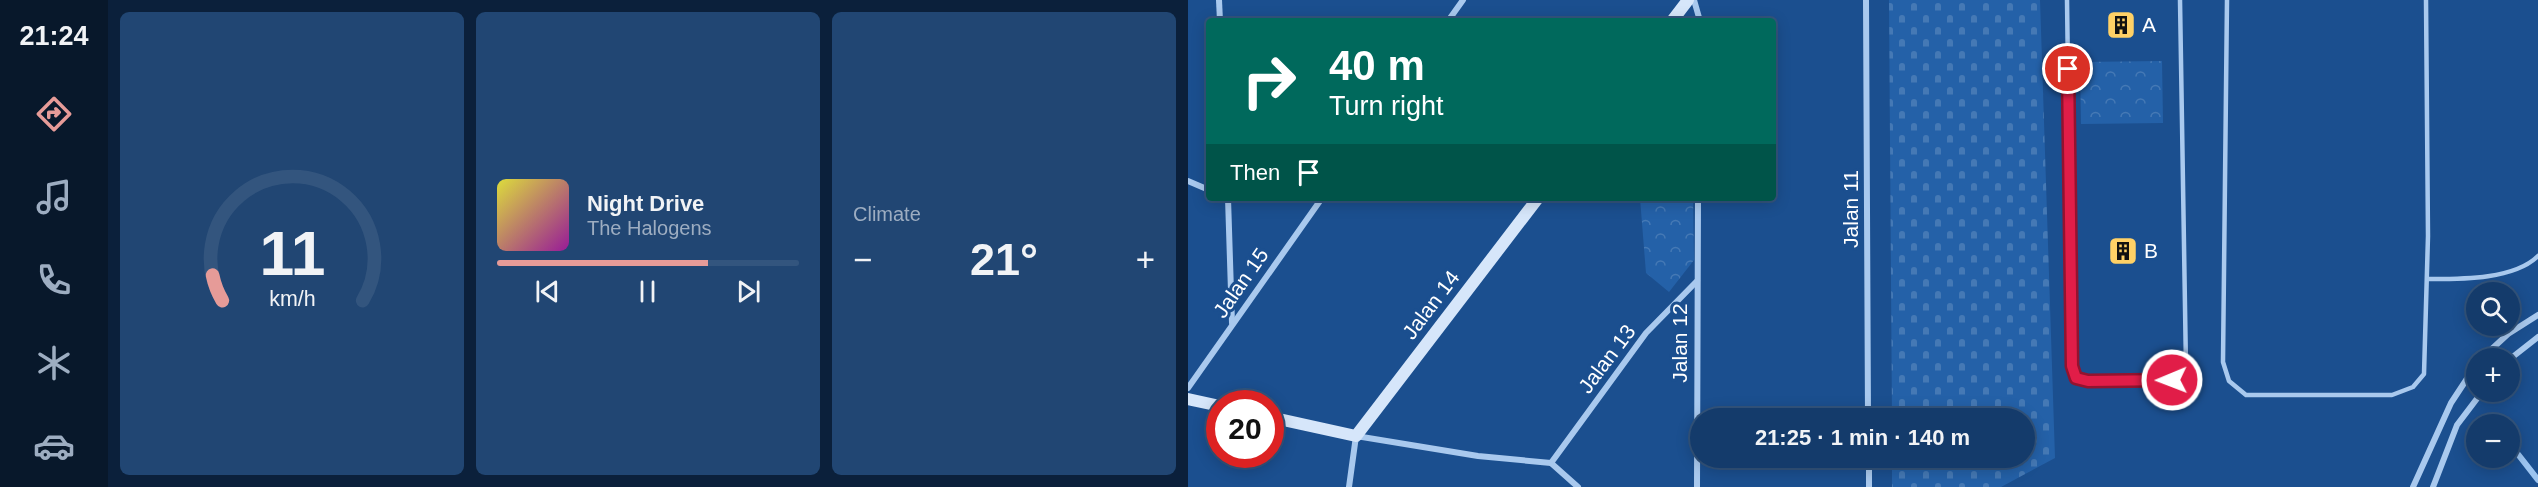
<!DOCTYPE html>
<meta charset="utf-8">
<style>
body{margin:0;font-family:Arial,sans-serif;background:#214673;color:#f1f3f6;height:100vh;display:flex;flex-direction:column;font-size:22px;white-space:nowrap}
*{box-sizing:border-box;margin:0}
p{font-size:20px;color:#9dadc1}
.icon{flex:none;width:33px;height:33px;fill:none;stroke:currentColor;stroke-width:2;stroke-linecap:round;stroke-linejoin:round}
.map{position:relative;flex:1;overflow:hidden}
.side{display:flex;flex-direction:column;gap:12px;padding:12px;background:#0b203b;width:1080px}
.side>*{flex:none}
.banner{position:absolute;left:18px;top:18px;width:570px;height:183px;border-radius:6px;box-shadow:0 3px 15px #0003,0 0 0 2px #33557e;background:#00695c;color:#fff;overflow:hidden}
.controls{position:absolute;left:1278px;top:282px;display:grid;gap:12px}
.controls a{display:grid;place-items:center;width:54px;height:54px;border-radius:50%;background:#143b6b;box-shadow:0 3px 15px #0003,0 0 0 2px #33557e;font-size:30px}
.speed{position:absolute;left:18px;top:390px;display:flex;gap:12px;font-size:30px;font-weight:700;text-align:center}
.speed>*{display:grid;place-content:center;width:78px;height:78px;border-radius:50%;background:#143b6b;box-shadow:0 3px 15px #0003,0 0 0 2px #33557e;line-height:1}
.speed .limit{border:9px solid #d22;background:#fff;color:#111}
.pin{position:absolute;display:grid;place-items:center;width:51px;height:51px;color:#fff;margin:-26px;border:3px solid #fff;border-radius:50%;box-shadow:0 2px 6px #0007}
.me{position:absolute;width:66px;margin:-33px;rotate:269deg;stroke-linejoin:round;filter:drop-shadow(0 0 4px #0008)}
.turn{display:flex;align-items:center;gap:21px;height:126px;padding:0 24px;font-size:27px}
.turn .icon{width:78px;height:78px;stroke-width:2.5}
.turn b{display:block;font-size:42px;line-height:51px}
.then{display:flex;align-items:center;height:57px;padding:0 24px;background:#0003;gap:12px;font-size:22px}
.big{font-size:45px;font-weight:600;line-height:1.1}
.side .tile{flex:1;display:flex;flex-direction:column;justify-content:center;gap:9px;min-width:0;padding:0 21px;border-radius:9px;background:#214673}
.side .dial{align-items:center;gap:0}
.dial svg{height:156px;overflow:visible;fill:none;stroke:#33557e;stroke-width:7;stroke-linecap:round;text-anchor:middle}
.dial text{fill:#f1f3f6;stroke:none}
.song{display:flex;align-items:center;gap:18px}
.cover{width:72px;height:72px;border-radius:9px;background:linear-gradient(135deg,hsl(60 70% 55%),hsl(300 70% 35%))}
.played{height:6px;border-radius:3px;background:linear-gradient(90deg,#e69b98 70%,#33557e 70%)}
.keys{display:flex;justify-content:space-around;direction:ltr}
.heat{display:flex;justify-content:space-between;align-items:center;font-size:33px;direction:ltr}
.side .tiles{flex:1;display:grid;gap:12px;grid-template-columns:repeat(3,1fr)}
.trip{position:absolute;left:502px;top:408px;width:345px;height:60px;border-radius:30px;background:#143b6b;box-shadow:0 3px 15px #0003,0 0 0 2px #33557e;font-weight:600;line-height:60px;text-align:center}
main{display:flex;flex:1;min-height:0}
.tab-bar{display:flex;flex-direction:column;width:108px;justify-content:space-around;align-items:center;background:#08182b;color:#9dadc1}
.tab-bar .icon{width:42px;height:42px}
.tab-bar .selected{color:#e69b98}
.tab-bar b{font-size:27px;color:#f1f3f6}
.map>svg:first-child{display:block}
.cemetery{fill:url(#cemetery-stones)}
.park{fill:url(#park-crowns)}
.lines{fill:none;stroke-linecap:round;stroke-linejoin:round}
.stream{stroke:#9cc4f0;stroke-width:6}
.lane{stroke:#a9c9ee;stroke-width:4.5}
.street{stroke:#a9c9ee;stroke-width:6}
.secondary{stroke:#d6e6fa;stroke-width:12}
.route-casing{stroke:#92132f;stroke-width:15}
.route{stroke:#e11d48;stroke-width:10}
.labels{text-anchor:middle;stroke-width:6;stroke-linejoin:round;paint-order:stroke}
.poi-label{font-size:21px;fill:#fff;stroke:#1b4f8f;text-anchor:start}
.street-label{font-size:21px;fill:#fff;stroke:#1b4f8f}
</style>
<main>
<nav class="tab-bar">
<b>21:24</b>
<svg class="icon selected" aria-label="directions" viewBox="0 0 24 24"><path d="M12 3l9 9-9 9-9-9zM9 14v-3h6M13 9l2 2-2 2"/></svg>
<svg class="icon" aria-label="music" viewBox="0 0 24 24"><path d="M9 18V5l10-2v13"/><circle cx="6" cy="18" r="3"/><circle cx="16" cy="16" r="3"/></svg>
<svg class="icon" aria-label="phone" viewBox="0 0 24 24"><path d="M5 4h4l2 5-3 2q2 4 5 5l2-3 5 2v4C11 20 4 13 5 4z"/></svg>
<svg class="icon" aria-label="climate" viewBox="0 0 24 24"><path d="M12 3v18M4 7l16 10M4 17L20 7"/></svg>
<svg class="icon" aria-label="car" viewBox="0 0 24 24"><path d="M5 17H2v-5l4-1 3-4h7l3 4 3 1v5h-3M9 17h6M6 11h13"/><circle cx="7" cy="17" r="2"/><circle cx="17" cy="17" r="2"/></svg>
</nav>
<section class="side">
<div class="tiles">
<div class="tile dial"><svg viewBox="0 0 100 80">
<path d="M14 69A42 42 0 1 1 86 69"/>
<path d="M14 69A42 42 0 0 1 9 56" stroke="#e69b98"/>
<text x="50" y="56" font-size="32" font-weight="700">11</text>
<text x="50" y="72" font-size="11">km/h</text>
</svg></div>
<div class="tile">
<div class="song"><i class="cover"></i><div><b>Night Drive</b><p>The Halogens</p></div></div>
<div class="played"></div>
<div class="keys"><svg class="icon" aria-label="previous" viewBox="0 0 24 24"><path d="M18 5L8 12l10 7zM5 5v14"/></svg><svg class="icon" aria-label="pause" viewBox="0 0 24 24"><path d="M8 5v14M16 5v14"/></svg><svg class="icon" aria-label="next" viewBox="0 0 24 24"><path d="M6 5l10 7-10 7zM19 5v14"/></svg></div>
</div>
<div class="tile"><p>Climate</p>
<div class="heat"><a>−</a><b class="big">21°</b><a>+</a></div>
</div>
</div>
</section>
<div class="map">
<svg width="1350" height="487" viewBox="0 0 1350 487">
<defs>
<pattern id="cemetery-stones" width="16" height="16" patternUnits="userSpaceOnUse" patternTransform="scale(1.5)"><rect width="16" height="16" fill="#2461a8"/><path d="M2 7V4a2 2 0 0 1 4 0v3zM10 15v-3a2 2 0 0 1 4 0v3z" fill="#4579b5"/></pattern>
<pattern id="park-crowns" width="20" height="18" patternUnits="userSpaceOnUse" patternTransform="scale(1.5)"><rect width="20" height="18" fill="#2461a8"/><path d="M2 6a3 3 0 1 1 6 0M12 15a3 3 0 1 1 6 0" fill="none" stroke="#4579b5"/></pattern>
</defs>
<rect width="100%" height="100%" fill="#1b4f8f"/>
<path class="cemetery" d="M701,0H852L867,458L813,487H704V458H837V418H704Z"/>
<g class="park">
<path d="M974,61L975,123L893,124L892,62Z"/>
<path d="M452,198H505L506,260L481,292L458,273Z"/>
</g>
<g class="lines">
<path class="stream" d="M1322,444L1350,480"/>
<g class="lane">
<path d="M879,0L884,366L888,378L900,381L984,380L994,378L998,368L992,0"/>
<path d="M1039,0L1035,362L1041,381L1058,395H1204L1225,387L1236,374L1240,236L1238,0"/>
<path d="M1240,279C1271,279 1326,280 1350,256"/>
</g>
<g class="street">
<path d="M31,0L32,21"/>
<path d="M506,0L512,21"/>
<path d="M678,0L680,418"/>
<path d="M260,21L275,0"/>
<path d="M0,181L21,190"/>
<path d="M40,198L44,323"/>
<path d="M1294,358L1320,334L1350,315"/>
<path d="M1322,359L1350,337"/>
<path d="M0,388L134,198"/>
<path d="M681,458V487"/>
<path d="M363,463L458,333L509,281"/>
<path d="M161,487L168,436L290,456L363,463L390,487"/>
<path d="M509,487L510,198"/>
<path d="M1225,487L1263,403L1288,365"/>
<path d="M1245,487L1269,425L1294,392"/>
</g>
<g class="secondary">
<path d="M484,21L500,0"/>
<path d="M0,399L32,406"/>
<path d="M82,417L168,436L350,198"/>
</g>
</g>
<g class="lines">
<g class="route-casing">
<path id="route" d="M880,69L884,366L888,378L900,381L984,380"/>
</g>
<use href="#route" class="route"/>
</g>
<defs>
<g id="building-square" transform="scale(1.5)"><rect x="-9" y="-9" width="18" height="18" rx="4" fill="#ffd166" stroke="#1b4f8f"/><path d="M-4-6H4V6H1V3H-1V6H-4ZM-2.5-4.3h1.7v1.8h-1.7ZM.8-4.3h1.7v1.8H.8ZM-2.5-1h1.7V.8h-1.7ZM.8-1h1.7V.8H.8Z" fill="#111"/></g>
</defs>
<g fill-rule="evenodd">
<use href="#building-square" x="933" y="25"/>
<use href="#building-square" x="935" y="251"/>
</g>
<g class="labels">
<g class="poi-label">
<text x="954" y="32">A</text>
<text x="956" y="258">B</text>
</g>
<g class="street-label">
<text transform="translate(663 209) rotate(-90)" y="7">Jalan 11</text>
<text transform="translate(53 283) rotate(-55)" y="7">Jalan 15</text>
<text transform="translate(243 305) rotate(-53)" y="7">Jalan 14</text>
<text transform="translate(492 343) rotate(-90)" y="7">Jalan 12</text>
<text transform="translate(419 359) rotate(-53)" y="7">Jalan 13</text>
</g>
</g>
</svg>
<div class="controls">
<a><svg class="icon" aria-label="search" viewBox="0 0 24 24"><circle cx="10" cy="10" r="6"/><path d="M15 15l6 6"/></svg></a>
<a>+</a>
<a>−</a>
</div>
<div class="speed"><div class="limit">20</div></div>
<div class="pin" style="left:880px;top:69px;background:#d93025"><svg class="icon" aria-label="arrive" viewBox="0 0 24 24"><path d="M6 21V4h12l-3 4 3 4H6"/></svg></div>
<svg class="me" style="left:984px;top:380px" viewBox="-20 -20 40 40"><circle r="17" fill="#e11d48" stroke="#fff" stroke-width="3"/><path d="M0-11L8 9 0 5-8 9z" fill="#fff"/></svg>
<div class="trip">21:25 · 1 min · 140 m</div>
<div class="banner">
<div class="turn"><svg class="icon" aria-label="right" viewBox="0 0 24 24"><path d="M7 20v-9h11M14 6l5 5-5 5"/></svg><div><b>40 m</b>Turn right</div></div>
<div class="then">Then<svg class="icon" aria-label="arrive" viewBox="0 0 24 24"><path d="M6 21V4h12l-3 4 3 4H6"/></svg></div>
</div>
</div>
</main>
